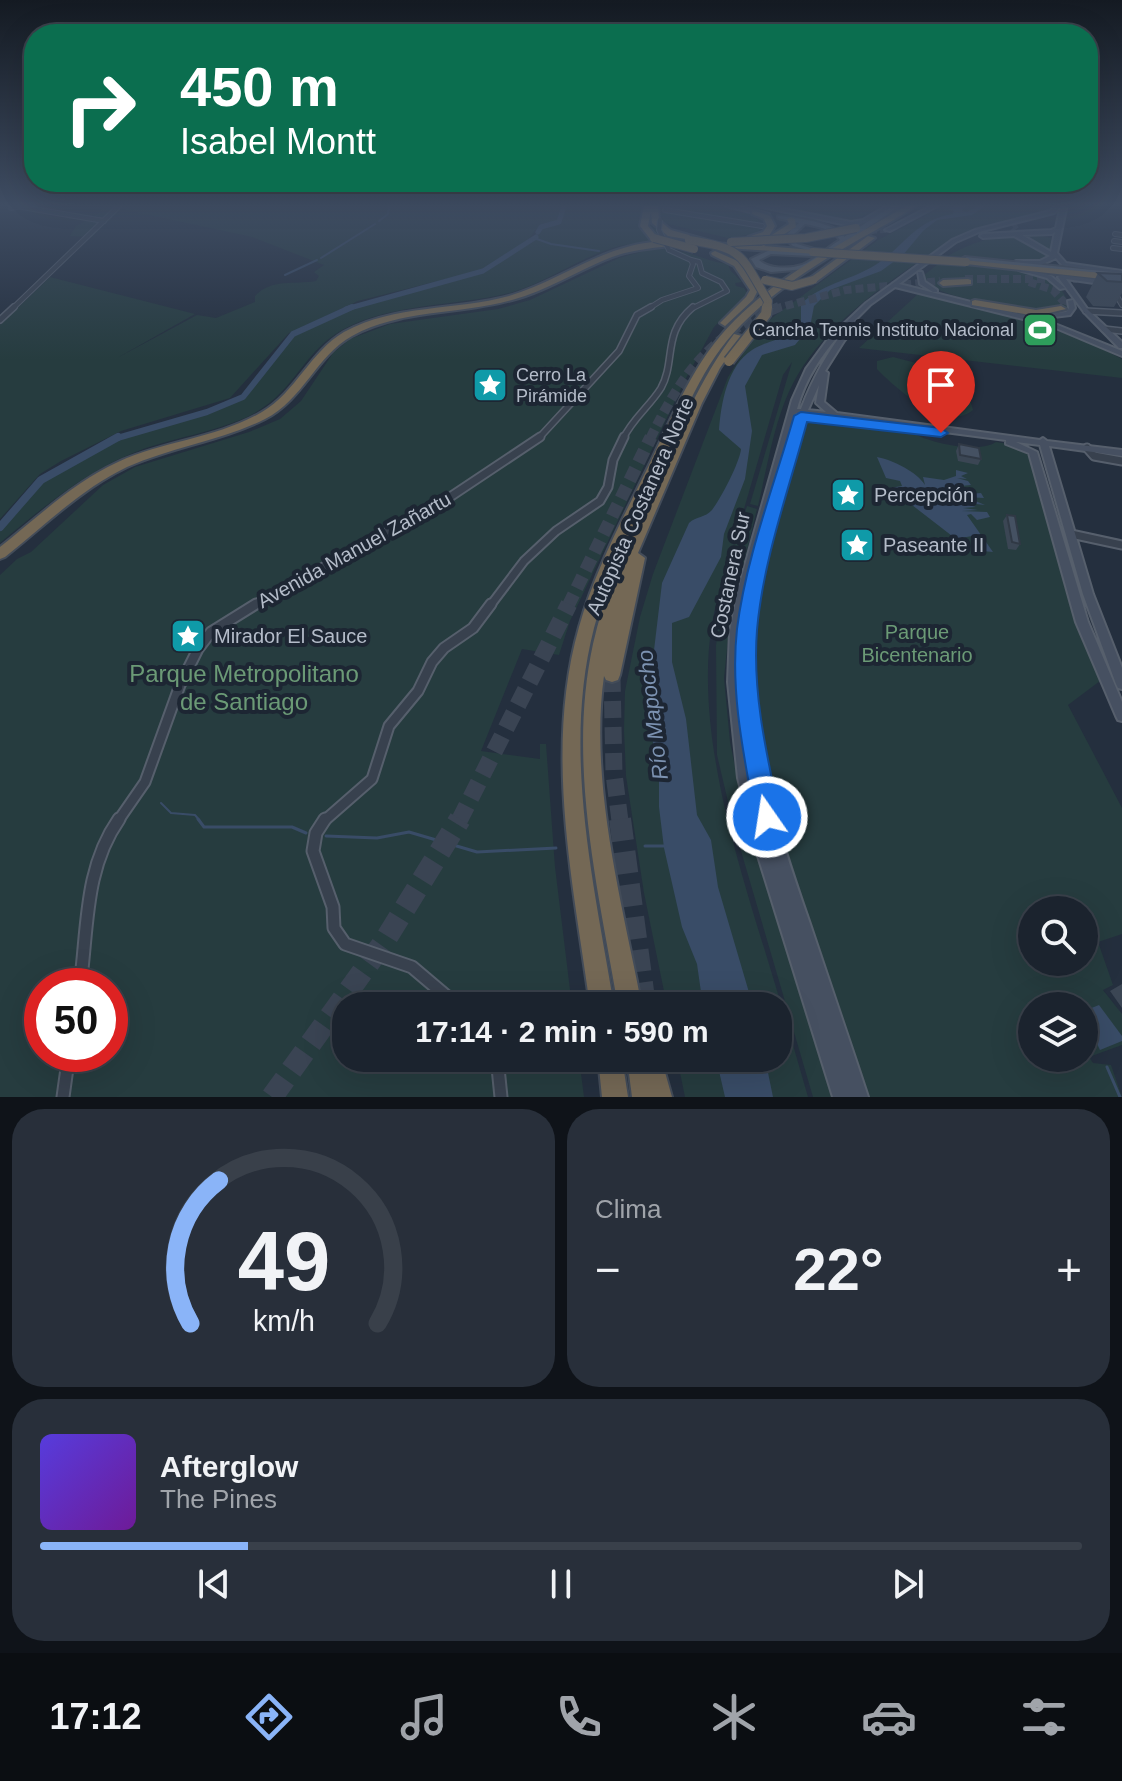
<!DOCTYPE html>
<html lang="es">
<meta charset="utf-8">
<style>
body{margin:0;font-family:Arial,sans-serif;background:#282f3a;color:#f1f3f6;height:100vh;display:flex;flex-direction:column;font-size:30px;white-space:nowrap}
*{box-sizing:border-box;margin:0}
p{font-size:26px;color:#a0a4aa}
.icon{flex:none;width:44px;height:44px;fill:none;stroke:currentColor;stroke-width:2;stroke-linecap:round;stroke-linejoin:round}
.map{position:relative;height:1097px;overflow:hidden}
.panel{display:flex;flex-direction:column;gap:12px;padding:12px;background:#0f1319;flex:1}
.panel>*{flex:none}
.hud{position:absolute;left:24px;top:24px;width:1074px;height:168px;border-radius:32px;box-shadow:0 8px 32px #0002,0 0 0 2px #39404a;background:#0b6e4f;color:#fff;overflow:hidden}
.controls{position:absolute;left:1018px;top:896px;display:grid;gap:16px}
.controls a{display:grid;place-items:center;width:80px;height:80px;border-radius:50%;background:#1b232e;box-shadow:0 8px 32px #0002,0 0 0 2px #39404a;font-size:40px}
.speed{position:absolute;left:24px;top:968px;display:flex;gap:16px;font-size:40px;font-weight:700;text-align:center}
.speed>*{display:grid;place-content:center;width:104px;height:104px;border-radius:50%;background:#1b232e;box-shadow:0 8px 32px #0002,0 0 0 2px #39404a;line-height:1}
.speed .limit{border:12px solid #d22;background:#fff;color:#111}
.pin{position:absolute;display:grid;place-items:center;width:68px;height:68px;color:#fff;margin:-82px -34px;border-radius:50% 50% 50% 0;rotate:-45deg;box-shadow:0 0 8px #0007}
.pin .icon{rotate:45deg}
.me{position:absolute;width:88px;margin:-44px;rotate:347deg;stroke-linejoin:round;filter:drop-shadow(0 0 6px #0008)}
.turn{display:flex;align-items:center;gap:28px;height:168px;padding:0 24px;font-size:36px}
.turn .icon{width:104px;height:104px;stroke-width:2.5}
.turn b{display:block;font-size:56px;line-height:68px}
.big{font-size:60px;font-weight:600;line-height:1.1}
.panel .tile{flex:1;display:flex;flex-direction:column;justify-content:center;gap:12px;min-width:0;padding:0 28px;border-radius:32px;background:#282f3a}
.panel .dial{align-items:center;gap:0}
.dial svg{height:208px;overflow:visible;fill:none;stroke:#39404a;stroke-width:7;stroke-linecap:round;text-anchor:middle}
.dial text{fill:#f1f3f6;stroke:none}
.song{display:flex;align-items:center;gap:24px}
.cover{width:96px;height:96px;border-radius:12px;background:linear-gradient(135deg,hsl(250 70% 55%),hsl(280 70% 35%))}
.played{height:8px;border-radius:4px;background:linear-gradient(90deg,#8ab4f8 20%,#39404a 20%)}
.keys{display:flex;justify-content:space-around;direction:ltr}
.heat{display:flex;justify-content:space-between;align-items:center;font-size:44px;direction:ltr}
.panel .tiles{flex:1;display:grid;gap:12px;grid-template-columns:1fr 1fr}
.tile:last-child{grid-column:span 2}
.trip{position:absolute;left:332px;top:992px;width:460px;height:80px;border-radius:32px;background:#1b232e;box-shadow:0 8px 32px #0002,0 0 0 2px #39404a;font-weight:600;line-height:80px;text-align:center}
.tab-bar{display:flex;height:128px;justify-content:space-around;align-items:center;background:#0b0e12;color:#a0a4aa}
.tab-bar .icon{width:56px;height:56px}
.tab-bar .on{color:#8ab4f8}
.tab-bar b{font-size:36px;color:#f1f3f6}
.map>svg:first-child{display:block}
.green{fill:#263c3f;fill-rule:evenodd}
.water{fill:#394c67}
.lines{fill:none;stroke-linecap:round;stroke-linejoin:round}
.stream-far1{stroke:#394c67;stroke-width:2}
.stream{stroke:#394c67;stroke-width:3}
.canal-far2{stroke:#394c67;stroke-width:5}
.canal-far1{stroke:#394c67;stroke-width:6}
.canal{stroke:#394c67;stroke-width:8}
.secondary-tunnel{stroke:#3a4453;stroke-width:6;stroke-dasharray:6 3;stroke-linecap:butt}
.highway-tunnel-far4{stroke:#3a4453;stroke-width:8;stroke-dasharray:8 4;stroke-linecap:butt}
.highway-tunnel-far3{stroke:#3a4453;stroke-width:10;stroke-dasharray:10 5;stroke-linecap:butt}
.highway-tunnel-far2{stroke:#3a4453;stroke-width:13;stroke-dasharray:13 7;stroke-linecap:butt}
.highway-tunnel-far1{stroke:#3a4453;stroke-width:17;stroke-dasharray:17 9;stroke-linecap:butt}
.highway-tunnel{stroke:#3a4453;stroke-width:22;stroke-dasharray:22 11;stroke-linecap:butt}
.street-far4-casing{stroke:#565f6c;stroke-width:6}
.street-far3-casing{stroke:#565f6c;stroke-width:8}
.street-far2-casing{stroke:#565f6c;stroke-width:11}
.street-far1-casing{stroke:#565f6c;stroke-width:13}
.street-casing{stroke:#565f6c;stroke-width:15}
.secondary-casing{stroke:#565f6c;stroke-width:4}
.primary-casing{stroke:#414a57;stroke-width:4}
.highway-casing{stroke:#434c59;stroke-width:4}
.street-far4{stroke:#38414e;stroke-width:4}
.street-far3{stroke:#38414e;stroke-width:5}
.street-far2{stroke:#38414e;stroke-width:7}
.street-far1{stroke:#38414e;stroke-width:9}
.street{stroke:#38414e;stroke-width:11}
.secondary{fill:#465061;fill-rule:evenodd}
.primary{fill:#56606e;fill-rule:evenodd}
.highway{fill:#746855;fill-rule:evenodd}
.street-bridge-casing{stroke:#565f6c;stroke-width:6;stroke-linecap:butt}
.highway-bridge-far1-casing{stroke:#434c59;stroke-width:10;stroke-linecap:butt}
.highway-bridge-casing{stroke:#434c59;stroke-width:13;stroke-linecap:butt}
.street-bridge{stroke:#38414e;stroke-width:4}
.highway-bridge-far1{stroke:#746855;stroke-width:8}
.highway-bridge{stroke:#746855;stroke-width:10}
.wall{fill:#3b4654}
.building{fill:#455162;stroke:#303945;stroke-width:2}
.route{fill:#1a73e8;stroke:#114b97;stroke-width:2}
.labels{text-anchor:middle;stroke-width:8;stroke-linejoin:round;paint-order:stroke}
.far-poi-label{font-size:18px;fill:#b4bcc9;stroke:#1d2633;text-anchor:end}
.poi-label{font-size:20px;fill:#b4bcc9;stroke:#1d2633;text-anchor:start}
.street-label{font-size:20px;fill:#b4bcc9;stroke:#1d2633}
.park-label{font-size:20px;fill:#6b9a76;stroke:#1d2633}
.water-label{font-size:22px;font-style:italic;fill:#7c92b1;stroke:#1d2633}
.near-park-label{font-size:24px;fill:#6b9a76;stroke:#1d2633}
</style>
<div class="map">
<svg width="1122" height="1097" viewBox="0 0 1122 1097">
<rect width="100%" height="100%" fill="#242f3e"/>
<g class="green">
<path d="M102,206H643L638,225H656L658,206H722L752,214L763,225L758,233L728,238L664,223L663,232L674,250C693,253 710,262 728,264L730,270L742,282L735,283L736,286L744,288L747,293L714,327L685,380L570,621L559,655L522,649L481,751L540,759V744H546L555,867L572,1006H346V1058H579L584,1097H0V575L17,559L31,552L103,485L135,467L249,432L280,419L301,401L333,353L350,339L390,324L498,309L530,300L619,258L659,247L655,242C639,243 622,244 607,250C575,261 546,282 513,292C458,307 393,302 342,330C300,354 295,395 245,418C213,432 179,437 146,448C89,468 46,505 0,543V530L43,480L66,465L124,435L208,412L244,398L295,334L334,314L369,301L484,272L536,238L545,226L536,229L528,240L503,258L478,271L358,301L289,333L230,398L121,431L61,461L40,474L0,519V325L50,277L195,314L117,358L197,315L216,318L255,302V296C272,278 294,285 316,281L319,276L314,272L324,265L252,237L121,209L92,237L70,236L76,226L101,212ZM42,986H110V1054H42Z"/>
<path d="M780,206H881L853,221Z"/>
<path d="M945,206H1055C1031,225 984,225 954,239C897,275 832,317 797,376C775,414 768,464 758,506L750,504L792,362L783,375L730,557L747,506L757,509L730,620L724,678L730,742L743,806L836,1097H813L734,827L717,755L716,646L725,576C681,687 732,843 765,951C780,1000 794,1048 808,1097H685L677,1058H778V1006H667L644,893L626,776L624,730L625,691L640,617L653,574L728,377L761,326L878,240Z"/>
<path d="M1034,234L1051,238L1050,256L1041,261L948,256C977,239 1001,235 1034,234Z"/>
<path d="M938,264C971,266 1068,261 1068,309C1039,312 947,302 923,281V276Z"/>
<path d="M918,294C988,311 1058,324 1122,359V378L859,348Z"/>
<path d="M893,357L920,364L970,400L973,410C946,433 896,389 877,369V361Z"/>
<path d="M808,420L912,433C931,443 978,454 996,442L1016,445L1029,452L1085,641L1099,677L1100,681L1068,705L1122,808V934L1098,942L1113,985L1103,990L1122,1014V1045L1089,1057L1093,1063L1111,1065L1122,1097H869C848,1035 827,974 806,912C778,828 748,742 752,652C755,574 780,495 804,421ZM1032,910H1084V962H1032ZM1032,1006H1084V1058H1032Z"/>
</g>
<g class="water">
<path d="M954,206H965L962,211L967,212L977,206H985L972,215L937,220L923,231L903,255L881,271L830,290L814,306L810,327L795,345L762,355L745,386L752,431L745,479L724,534L721,557L689,617L672,623V662L686,719L697,815L711,840L718,887L753,1006H703L697,964L682,927L664,848L659,807V777L647,709L662,583L689,523C696,516 705,518 712,510C720,500 740,462 741,449L719,430C721,404 727,366 752,350C772,338 782,343 801,322V304C822,284 847,281 872,267C904,248 914,220 953,214L954,211L948,209Z"/>
<path d="M877,457C893,460 917,472 925,485L923,477L944,480L956,476V470L968,473L961,476L967,479L957,478L968,481L971,485L951,487L973,489L955,493L956,495L981,493L984,498L966,497L985,505L958,502L976,507L963,508L978,510L962,511L987,512L990,517L977,520L971,514L967,515L993,552L982,551L972,536L956,539L890,488L902,486L900,481L886,478Z"/>
<path d="M1099,1005L1122,1036V1041L1100,1050L1084,1016V1011Z"/>
<path d="M716,1058H765L773,1097H725Z"/>
</g>
<g class="lines">
<g class="stream-far1">
<path d="M379,221L388,214L389,206"/>
<path d="M534,238L551,244L599,251"/>
<path d="M321,258L375,224"/>
<path d="M285,275L317,260"/>
<path d="M161,803L171,813L195,815L200,821"/>
</g>
<g class="stream">
<path d="M198,819L204,827H292L306,833"/>
<path d="M326,836L377,838L409,832L477,852L556,848"/>
<path d="M645,846H664"/>
<path d="M1107,1067L1120,1097"/>
</g>
<g class="canal-far2">
<path d="M538,232L541,227L559,222L564,206"/>
<path d="M346,309L483,271L536,237"/>
</g>
<path class="canal-far1" d="M114,439L207,412L243,397L293,334L352,307"/>
<path class="canal" d="M0,527L41,480L118,437"/>
<g class="secondary-tunnel">
<path d="M862,231L888,230"/>
<path d="M1015,234L1011,229L1017,225"/>
</g>
<g class="highway-tunnel-far4">
<path d="M965,279H1077"/>
<path d="M1029,282L1053,290L1064,302L1061,309"/>
<path d="M774,309L846,290L940,281"/>
</g>
<path class="highway-tunnel-far3" d="M650,439C682,374 709,335 779,307"/>
<path class="highway-tunnel-far2" d="M568,606L651,437"/>
<g class="highway-tunnel-far1">
<path d="M612,675L614,774L620,821"/>
<path d="M459,821L569,604"/>
</g>
<g class="highway-tunnel">
<path d="M620,819L645,1006"/>
<path d="M272,1097L384,942L460,819"/>
</g>
<g class="street-far4-casing">
<g id="street-far4">
<path d="M13,206L11,208L22,206"/>
<path d="M22,207L104,221"/>
<path d="M665,210L762,226"/>
<path d="M1115,234L1122,235"/>
<path d="M1114,241L1122,242"/>
<path d="M1113,248L1122,249"/>
<path d="M1114,291L1122,305"/>
<path d="M12,309L119,206"/>
<path d="M648,309L662,300L698,288L689,276L693,264L691,260L669,250"/>
<path d="M691,309L727,291L721,282L702,273L699,262L691,260"/>
</g>
</g>
<g class="street-far3-casing">
<g id="street-far3">
<path d="M1086,311L1122,313"/>
<path d="M0,320L14,307"/>
<path d="M1104,329L1122,331"/>
<path d="M538,439L619,351L637,315L651,307"/>
<path d="M623,439C632,419 650,406 661,388C676,361 662,333 693,307"/>
</g>
</g>
<g class="street-far2-casing">
<g id="street-far2">
<path d="M1087,448L1094,456L1122,461"/>
<path d="M1071,534L1122,545"/>
<path d="M252,606L444,501L540,437"/>
<path d="M490,606L524,561L556,531L600,501L608,487L613,460L624,437"/>
</g>
</g>
<g class="street-far1-casing">
<g id="street-far1">
<path d="M118,821L145,782L180,685L198,649L211,632L256,604"/>
<path d="M324,821L372,779L389,726L418,691L432,662L444,648L473,628L491,604"/>
</g>
</g>
<g class="street-casing">
<g id="street">
<path d="M325,819L316,833L313,851L333,907L334,928L345,944L412,967L458,1006"/>
<path d="M80,986C88,928 84,869 119,819"/>
<path d="M497,1058L501,1097"/>
<path d="M63,1097L69,1054"/>
</g>
</g>
<g class="secondary-casing">
<g id="secondary">
<path d="M726,206H736L769,214L766,216Z"/>
<path d="M758,206H769L851,222L863,220L887,206H893L867,222L851,226Z"/>
<path d="M931,206H937L890,231L885,230Z"/>
<path d="M1056,206H1062L1054,213L979,232L956,242L899,284L1035,318V316L1037,315L1066,312L1069,308L1068,301L1073,300L1075,308L1070,315L1037,319L1055,324L1122,351V356L1051,326L895,287L870,305L854,321L858,323L844,341L825,371L828,373L824,402L837,413L1040,440L1043,438L1047,441L1122,450V456L1049,446L1093,594L1122,668V689L1118,688L1116,684L1083,594L1040,445L1016,442L1037,452L1088,622L1122,702V721L1118,720L1116,716L1076,622L1029,453L1006,444V440L807,414C781,491 755,570 752,651C749,746 779,835 810,924C829,981 849,1039 868,1097H833L758,856L738,778L728,682L730,631L738,590L792,400L806,369L828,339L866,303L952,240L975,230L1050,211ZM849,325C828,350 813,378 801,409H797C806,376 825,349 849,325ZM819,385L816,403L826,412L808,410ZM796,413H799L785,453Z"/>
<path d="M1063,207L1066,209L1057,253L1066,263L1122,271V275L1062,265L1056,258L1041,265L1014,264V262L1016,261H1040L1050,256L1014,236L983,238L980,236L983,234L1051,230L1056,228L1060,209ZM1055,232L1051,252L1022,235L1052,234Z"/>
<path d="M1021,267L1051,276L1065,288L1060,289L1047,278L1019,270L1018,269Z"/>
<path d="M918,272H922L925,282L937,290V292H933L920,284Z"/>
<path d="M1061,275L1122,283V287L1066,279L1088,310L1122,342V348H1119L1084,312L1058,277Z"/>
</g>
</g>
<g class="primary-casing">
<g id="primary">
<path d="M892,206H900L806,269L771,272L756,267L751,259L770,250L814,253L815,254L812,256L771,254L759,260C768,269 789,269 802,265C815,260 828,247 840,240C833,229 819,227 805,224L791,237L797,244L814,249L811,251L793,246L784,237L799,223L778,218V216C798,217 825,222 843,233L844,237Z"/>
<path d="M965,257L1122,273V277L963,260V258Z"/>
</g>
</g>
<g class="highway-casing">
<g id="highway">
<path d="M644,206H658L659,220L671,230L707,240L703,242L668,236L652,223L651,211L648,226L658,238L651,240L640,226Z"/>
<path d="M906,206H915C898,219 877,229 858,240C816,264 775,290 741,325C702,364 683,417 661,466C636,519 609,572 594,628C562,752 594,883 614,1006H590C573,882 544,750 579,627C595,570 623,518 649,465C673,415 694,360 735,320C784,271 847,241 906,206Z"/>
<path d="M752,210L770,216L775,226L769,236L751,241L747,239L748,237L763,232L767,226L764,219L752,214Z"/>
<path d="M791,217L795,219L796,227L764,246L813,250H816V254L712,247L708,245L712,243L763,246L760,244L761,242L789,224L787,219Z"/>
<path d="M868,236L875,238L816,282H810V278Z"/>
<path d="M675,241L679,243L678,245C655,248 634,249 612,257C578,270 547,291 512,300C459,315 401,309 352,336C316,356 303,400 265,419C221,441 172,447 127,467C81,489 44,526 5,557L0,559V547C38,517 74,482 118,462C164,441 218,438 262,412C296,392 310,352 344,332C395,304 455,311 509,296C550,284 586,258 627,247C643,242 659,241 675,241Z"/>
<path d="M715,251L740,262L758,290L753,300L725,326L720,323L746,297L750,290L734,266L712,255L711,253Z"/>
<path d="M963,260L1112,274L1116,277L1112,280L966,264H963Z"/>
<path d="M968,279L971,280V284L943,286L939,283L943,280Z"/>
<path d="M975,300L1036,310L1061,306L1066,309L1036,316L972,305V301Z"/>
<path d="M734,334L742,336L720,368L702,403L638,553L645,558L620,675L618,680L612,682L606,680L604,676C589,781 622,903 642,1006H618C598,888 567,763 593,644C606,586 633,532 657,479C680,429 700,379 734,334Z"/>
<path d="M598,1058H622L628,1097H602Z"/>
<path d="M627,1058H661L672,1097H632Z"/>
</g>
</g>
<use href="#street-far4" class="street-far4"/>
<use href="#street-far3" class="street-far3"/>
<use href="#street-far2" class="street-far2"/>
<use href="#street-far1" class="street-far1"/>
<use href="#street" class="street"/>
<use href="#secondary" class="secondary"/>
<use href="#primary" class="primary"/>
<use href="#highway" class="highway"/>
<g class="street-bridge-casing">
<path id="street-bridge" d="M660,220L659,230L669,250"/>
</g>
<g class="highway-bridge-far1-casing">
<g id="highway-bridge-far1">
<path d="M654,238L694,249"/>
<path d="M689,240C745,249 740,254 768,301L767,309"/>
<path d="M731,242L806,238L856,228"/>
<path d="M813,252L966,262"/>
<path d="M765,280L792,286L813,280"/>
</g>
</g>
<g class="highway-bridge-casing">
<path id="highway-bridge" d="M729,361L766,314L767,307"/>
</g>
<use href="#street-bridge" class="street-bridge"/>
<use href="#highway-bridge-far1" class="highway-bridge-far1"/>
<use href="#highway-bridge" class="highway-bridge"/>
</g>
<g class="wall">
<path d="M1098,273L1122,274V293L1114,307L1093,306L1086,297Z"/>
<path d="M959,444L981,459L978,465L958,461L956,451Z"/>
<path d="M1007,515L1020,544L1016,550L1008,549L1003,521Z"/>
<path d="M1122,984V1008L1110,991Z"/>
</g>
<g class="building">
<path d="M1098,273L1122,274V282L1107,281Z"/>
<path d="M959,444L979,448L981,459L960,455Z"/>
<path d="M1007,515L1015,516L1020,544L1012,542Z"/>
</g>
<linearGradient id="sky" x2="0" y2="1"><stop stop-color="#141a22"/><stop offset="0.57" stop-color="#3f4d63"/><stop offset="1" stop-color="#3f4d63" stop-opacity="0"/></linearGradient>
<rect width="1122" height="360" fill="url(#sky)"/>
<path class="route" d="M801,412L941,428L948,433L941,437L807,422C789,489 763,560 757,630C752,693 767,756 780,817L776,826L767,830L758,826L755,817C744,756 730,692 737,629C746,557 774,486 794,416Z"/>
<defs>
<g id="stadium-square" transform="scale(1.8)"><rect x="-9" y="-9" width="18" height="18" rx="4" fill="#2e9e5b" stroke="#1d2633"/><path d="M0-5a6.5 5 0 1 0 0 10a6.5 5 0 1 0 0-10ZM-3.5-1.8h7v3.6h-7Z" fill="#fff"/></g>
<g id="sight-square" transform="scale(1.8)"><rect x="-9" y="-9" width="18" height="18" rx="4" fill="#0f9aa8" stroke="#1d2633"/><path d="M0-6L1.8-2.2L6-1.7L2.9 1.2L3.7 5.4L0 3.3L-3.7 5.4L-2.9 1.2L-6-1.7L-1.8-2.2Z" fill="#fff"/></g>
</defs>
<g fill-rule="evenodd">
<use href="#stadium-square" x="1040" y="330"/>
<use href="#sight-square" x="490" y="385"/>
<use href="#sight-square" x="848" y="495"/>
<use href="#sight-square" x="857" y="545"/>
<use href="#sight-square" x="188" y="636"/>
</g>
<g class="labels">
<g class="far-poi-label">
<text x="1014" y="336">Cancha Tennis Instituto Nacional</text>
<text x="516" y="381" text-anchor="start">Cerro La<tspan x="516" dy="21">Pirámide</tspan></text>
</g>
<g class="poi-label">
<text x="874" y="502">Percepción</text>
<text x="883" y="552">Paseante II</text>
<text x="214" y="643">Mirador El Sauce</text>
</g>
<g class="street-label">
<text transform="translate(640 506) rotate(-66)" y="7">Autopista Costanera Norte</text>
<text transform="translate(354 550) rotate(-29)" y="7">Avenida Manuel Zañartu</text>
<text transform="translate(730 575) rotate(-78)" y="7">Costanera Sur</text>
</g>
<g class="park-label">
<text x="917" y="639">Parque<tspan x="917" dy="23">Bicentenario</tspan></text>
</g>
<g class="water-label">
<text transform="translate(652 715) rotate(-97)" y="8">Río Mapocho</text>
</g>
<g class="near-park-label">
<text x="244" y="682">Parque Metropolitano<tspan x="244" dy="28">de Santiago</tspan></text>
</g>
</g>
</svg>
<div class="controls">
<a><svg class="icon" aria-label="search" viewBox="0 0 24 24"><circle cx="10" cy="10" r="6"/><path d="M15 15l6 6"/></svg></a>
<a><svg class="icon" aria-label="layers" viewBox="0 0 24 24"><path d="M12 4l9 5-9 5-9-5zM3 14l9 5 9-5"/></svg></a>
</div>
<div class="speed"><div class="limit">50</div></div>
<div class="pin" style="left:941px;top:433px;background:#d93025"><svg class="icon" aria-label="arrive" viewBox="0 0 24 24"><path d="M6 21V4h12l-3 4 3 4H6"/></svg></div>
<svg class="me" style="left:767px;top:817px" viewBox="-20 -20 40 40"><circle r="17" fill="#1a73e8" stroke="#fff" stroke-width="3"/><path d="M0-11L8 9 0 5-8 9z" fill="#fff"/></svg>
<div class="trip">17:14 · 2 min · 590 m</div>
<div class="hud">
<div class="turn"><svg class="icon" aria-label="right" viewBox="0 0 24 24"><path d="M7 20v-9h11M14 6l5 5-5 5"/></svg><div><b>450 m</b>Isabel Montt</div></div>
</div>
</div>
<section class="panel">
<div class="tiles">
<div class="tile dial"><svg viewBox="0 0 100 80">
<path d="M14 69A42 42 0 1 1 86 69"/>
<path d="M14 69A42 42 0 0 1 25 14" stroke="#8ab4f8"/>
<text x="50" y="56" font-size="32" font-weight="700">49</text>
<text x="50" y="72" font-size="11">km/h</text>
</svg></div>
<div class="tile"><p>Clima</p>
<div class="heat"><a>−</a><b class="big">22°</b><a>+</a></div>
</div>
<div class="tile">
<div class="song"><i class="cover"></i><div><b>Afterglow</b><p>The Pines</p></div></div>
<div class="played"></div>
<div class="keys"><svg class="icon" aria-label="previous" viewBox="0 0 24 24"><path d="M18 5L8 12l10 7zM5 5v14"/></svg><svg class="icon" aria-label="pause" viewBox="0 0 24 24"><path d="M8 5v14M16 5v14"/></svg><svg class="icon" aria-label="next" viewBox="0 0 24 24"><path d="M6 5l10 7-10 7zM19 5v14"/></svg></div>
</div>
</div>
</section>
<nav class="tab-bar">
<b>17:12</b>
<svg class="icon on" aria-label="directions" viewBox="0 0 24 24"><path d="M12 3l9 9-9 9-9-9zM9 14v-3h6M13 9l2 2-2 2"/></svg>
<svg class="icon" aria-label="music" viewBox="0 0 24 24"><path d="M9 18V5l10-2v13"/><circle cx="6" cy="18" r="3"/><circle cx="16" cy="16" r="3"/></svg>
<svg class="icon" aria-label="phone" viewBox="0 0 24 24"><path d="M5 4h4l2 5-3 2q2 4 5 5l2-3 5 2v4C11 20 4 13 5 4z"/></svg>
<svg class="icon" aria-label="climate" viewBox="0 0 24 24"><path d="M12 3v18M4 7l16 10M4 17L20 7"/></svg>
<svg class="icon" aria-label="car" viewBox="0 0 24 24"><path d="M5 17H2v-5l4-1 3-4h7l3 4 3 1v5h-3M9 17h6M6 11h13"/><circle cx="7" cy="17" r="2"/><circle cx="17" cy="17" r="2"/></svg>
<svg class="icon" aria-label="filters" viewBox="0 0 24 24"><path d="M4 7h16M4 17h16"/><circle cx="9" cy="7" r="2"/><circle cx="15" cy="17" r="2"/></svg>
</nav>
